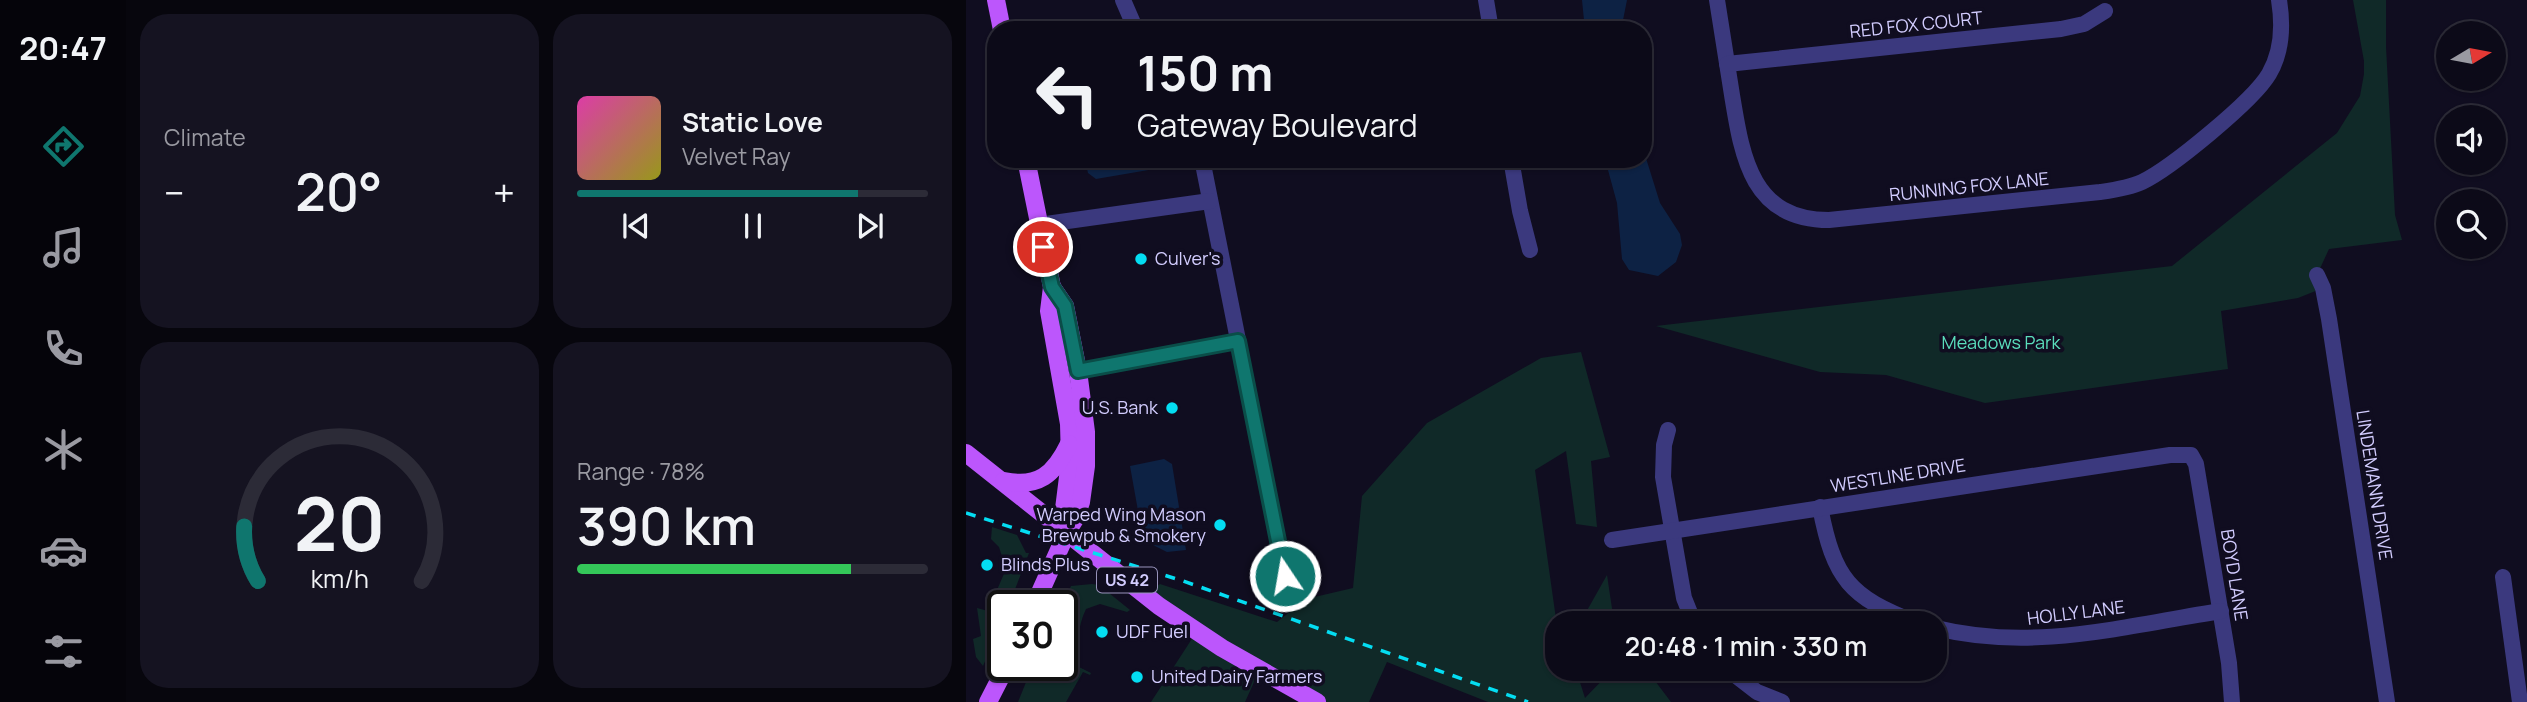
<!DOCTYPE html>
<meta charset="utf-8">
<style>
body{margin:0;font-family:Manrope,sans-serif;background:#151321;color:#f1f3f6;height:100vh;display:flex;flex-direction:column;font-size:26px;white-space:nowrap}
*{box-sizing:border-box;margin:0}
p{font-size:23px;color:#9a9aa2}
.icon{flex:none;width:38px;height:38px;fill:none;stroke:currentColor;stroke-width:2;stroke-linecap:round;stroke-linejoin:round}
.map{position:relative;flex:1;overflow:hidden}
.drawer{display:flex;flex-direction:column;gap:14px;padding:14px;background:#07060d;width:840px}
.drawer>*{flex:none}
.top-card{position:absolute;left:21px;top:21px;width:665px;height:147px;border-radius:28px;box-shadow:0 2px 5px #0004,0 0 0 2px #2c2b37;background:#0c0a18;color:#f1f3f6;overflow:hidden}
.needle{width:46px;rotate:80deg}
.fabs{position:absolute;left:1470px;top:21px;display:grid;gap:14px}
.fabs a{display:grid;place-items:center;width:70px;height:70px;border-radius:50%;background:#0c0a18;box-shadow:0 2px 5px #0004,0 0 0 2px #2c2b37;font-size:35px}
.speed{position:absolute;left:21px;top:590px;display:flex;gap:14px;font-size:35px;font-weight:700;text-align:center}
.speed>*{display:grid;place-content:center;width:91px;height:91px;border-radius:50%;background:#0c0a18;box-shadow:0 2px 5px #0004,0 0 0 2px #2c2b37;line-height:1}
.speed .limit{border:4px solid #111;border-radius:10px;background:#fff;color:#111}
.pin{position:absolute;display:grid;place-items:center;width:60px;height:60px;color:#fff;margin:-30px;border:4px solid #fff;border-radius:50%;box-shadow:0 2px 7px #0007}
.me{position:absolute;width:77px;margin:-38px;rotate:348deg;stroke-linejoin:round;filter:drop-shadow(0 0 5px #0008)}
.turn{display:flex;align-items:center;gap:24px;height:147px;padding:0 35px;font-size:32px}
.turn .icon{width:91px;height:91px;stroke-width:2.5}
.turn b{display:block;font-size:49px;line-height:60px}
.big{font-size:52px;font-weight:600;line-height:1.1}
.drawer .card{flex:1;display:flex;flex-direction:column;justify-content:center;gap:10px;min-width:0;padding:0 24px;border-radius:28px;background:#151321}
.drawer .dial{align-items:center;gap:0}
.dial svg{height:182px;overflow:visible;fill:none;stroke:#2c2b37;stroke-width:7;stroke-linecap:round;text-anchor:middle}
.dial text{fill:#f1f3f6;stroke:none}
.song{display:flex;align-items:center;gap:21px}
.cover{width:84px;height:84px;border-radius:10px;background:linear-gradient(135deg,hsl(320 70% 55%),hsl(60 70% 35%))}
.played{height:7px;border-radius:4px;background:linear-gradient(90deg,#0f766e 80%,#2c2b37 80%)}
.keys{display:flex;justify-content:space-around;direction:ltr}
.heat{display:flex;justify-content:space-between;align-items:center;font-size:38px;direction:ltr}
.charge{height:10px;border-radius:5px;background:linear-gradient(90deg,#34c759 78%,#2c2b37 0)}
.drawer .tiles{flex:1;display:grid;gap:14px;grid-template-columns:repeat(2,1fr)}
.trip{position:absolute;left:579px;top:611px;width:402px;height:70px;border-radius:28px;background:#0c0a18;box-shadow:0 2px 5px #0004,0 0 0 2px #2c2b37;font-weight:600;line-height:70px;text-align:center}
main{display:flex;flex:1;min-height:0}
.tab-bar{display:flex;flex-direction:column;width:126px;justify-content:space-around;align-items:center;background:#05040a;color:#9a9aa2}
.tab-bar .icon{width:49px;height:49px}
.tab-bar .current{color:#0f766e}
.tab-bar b{font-size:32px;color:#f1f3f6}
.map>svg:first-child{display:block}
.green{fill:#102928}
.water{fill:#0d2244}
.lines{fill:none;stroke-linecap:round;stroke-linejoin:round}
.minor{stroke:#3b397e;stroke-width:16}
.major{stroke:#bc56fc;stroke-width:18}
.rail{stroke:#04ddf2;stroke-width:3.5;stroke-dasharray:10 9;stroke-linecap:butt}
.route-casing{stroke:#0a4d48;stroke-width:18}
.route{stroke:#0f766e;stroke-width:12}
.poi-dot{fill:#04ddf2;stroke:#100d20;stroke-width:2.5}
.labels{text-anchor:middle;stroke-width:7;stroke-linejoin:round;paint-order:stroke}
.shield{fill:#100d20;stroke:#9893bb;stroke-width:2}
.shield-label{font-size:16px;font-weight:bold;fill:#d2ccfe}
.street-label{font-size:18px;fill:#d2ccfe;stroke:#100d20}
.poi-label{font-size:18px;fill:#d2ccfe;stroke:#100d20;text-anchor:start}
.park-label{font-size:18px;fill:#5adcbb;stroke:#100d20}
</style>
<main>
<nav class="tab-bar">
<b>20:47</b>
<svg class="icon current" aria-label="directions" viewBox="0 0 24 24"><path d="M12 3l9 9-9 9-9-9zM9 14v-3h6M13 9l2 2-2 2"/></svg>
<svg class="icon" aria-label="music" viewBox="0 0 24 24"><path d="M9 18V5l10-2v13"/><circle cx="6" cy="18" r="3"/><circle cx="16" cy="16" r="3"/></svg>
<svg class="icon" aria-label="phone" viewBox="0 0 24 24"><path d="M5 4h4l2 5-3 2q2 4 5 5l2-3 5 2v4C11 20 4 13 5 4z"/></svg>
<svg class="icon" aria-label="climate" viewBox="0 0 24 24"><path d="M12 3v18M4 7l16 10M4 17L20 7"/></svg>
<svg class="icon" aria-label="car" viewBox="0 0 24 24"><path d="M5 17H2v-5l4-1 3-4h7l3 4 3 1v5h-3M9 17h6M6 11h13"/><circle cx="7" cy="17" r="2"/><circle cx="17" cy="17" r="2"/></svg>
<svg class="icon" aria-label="filters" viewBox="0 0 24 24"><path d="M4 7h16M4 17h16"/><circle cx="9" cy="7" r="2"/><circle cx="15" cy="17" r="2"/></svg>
</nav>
<section class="drawer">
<div class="tiles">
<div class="card"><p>Climate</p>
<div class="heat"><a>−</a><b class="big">20°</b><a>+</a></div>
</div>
<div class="card">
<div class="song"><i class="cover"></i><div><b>Static Love</b><p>Velvet Ray</p></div></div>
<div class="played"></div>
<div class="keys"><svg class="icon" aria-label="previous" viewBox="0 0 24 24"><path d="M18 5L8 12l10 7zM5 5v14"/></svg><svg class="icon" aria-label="pause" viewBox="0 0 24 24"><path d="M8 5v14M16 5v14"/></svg><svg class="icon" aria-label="next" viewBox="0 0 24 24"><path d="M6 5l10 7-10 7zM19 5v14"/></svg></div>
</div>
<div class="card dial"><svg viewBox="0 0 100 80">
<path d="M14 69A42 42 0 1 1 86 69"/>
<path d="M14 69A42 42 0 0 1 8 45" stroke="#0f766e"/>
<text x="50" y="56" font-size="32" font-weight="700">20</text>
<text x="50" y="72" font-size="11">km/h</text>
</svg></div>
<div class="card"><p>Range · 78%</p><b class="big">390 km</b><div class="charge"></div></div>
</div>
</section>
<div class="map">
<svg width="1561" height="702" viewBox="0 0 1561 702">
<rect width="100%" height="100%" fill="#100d20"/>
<g class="green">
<path d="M1387,0H1420V47L1429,215L1436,240L1363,249L1351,275L1357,288L1332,298L1255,311L1262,369L1019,403L920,375L854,372L690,326L1206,266L1371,133L1394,96L1398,74V61Z"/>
<path d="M615,352L644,457L625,461L631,527L610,524L600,451L569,470L591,626L592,668L617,669L612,676L619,698L647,669H680L705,702H522L421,662L403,702H351L294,669L279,702H185L231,631L179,594L194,584L311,622L340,599L387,588L396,496L461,423L575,358Z"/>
<path d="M26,527L51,535L60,553H63L43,605L37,606V620L17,666L10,657L7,639L15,636L11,608L22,611L40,569L33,547L25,539Z"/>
<path d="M641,575L648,622L614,623Z"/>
<path d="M126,584L133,585L164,610L161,612L134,604L120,609C111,627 113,645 105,663L125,673L124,675L117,672L100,702H52L67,665H96V605L105,586Z"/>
</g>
<g class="water">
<path d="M661,0L655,30H619L616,0Z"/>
<path d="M677,100L682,129L679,155L694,203L714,234L716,245L710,262L692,276L663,270L656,259L651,203L639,159H677Z"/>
<path d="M125,159H203L204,161L200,167L130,179L122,173L120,164Z"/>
<path d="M198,459L206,464L220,550L201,552L185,544L176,533L164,466Z"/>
</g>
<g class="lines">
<g class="minor">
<path d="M157,0L170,30"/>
<path d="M520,0L525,30"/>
<path d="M751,0C756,32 761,64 766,95C776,156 785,220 863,220L1134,192C1148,190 1163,188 1176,182C1205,168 1287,101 1303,74C1316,52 1317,25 1313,0"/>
<path d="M761,64L1095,29L1118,24L1139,11"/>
<path d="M236,159L319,576"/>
<path d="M545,159L554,211L564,250"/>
<path d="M73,225L244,201"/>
<path d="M1351,275L1357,288L1363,319L1421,702"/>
<path d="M112,371L272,341"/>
<path d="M702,430L698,445L697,477L718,598L728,623"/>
<path d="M854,507C868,579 883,597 951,623"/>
<path d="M646,540L1204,455H1225L1230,464L1263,663L1266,702"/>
<path d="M1537,577L1554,702"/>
<path d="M970,628C1068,652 1158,626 1255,611"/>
<path d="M760,668L791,692L816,702"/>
</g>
<g class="major">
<path d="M30,0L36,30"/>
<path d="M60,159L86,287L83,311L103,424L104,461L98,509L101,532"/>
<path d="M0,453L193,606L256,648L351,702"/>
<path d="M38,481C72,488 88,475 103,444"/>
<path d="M68,606L101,532L109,519L115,502L120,466V432L112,371L99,306L86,287"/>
<path d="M22,702L41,665"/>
</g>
<path class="rail" d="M0,513L217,581L562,702"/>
</g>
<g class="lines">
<g class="route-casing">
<path id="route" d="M77,247L86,287L99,306L112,371L272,341L319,576"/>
</g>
<use href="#route" class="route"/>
</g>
<g class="poi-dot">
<circle cx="175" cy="259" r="7"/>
<circle cx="206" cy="408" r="7"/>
<circle cx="254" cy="525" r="7"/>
<circle cx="21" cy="565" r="7"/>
<circle cx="136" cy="632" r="7"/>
<circle cx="171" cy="677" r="7"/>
</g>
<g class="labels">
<rect class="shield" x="131" y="567.5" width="60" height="25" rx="5"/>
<g class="shield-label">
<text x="161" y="586">US 42</text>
</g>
<g class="street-label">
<text transform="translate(950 25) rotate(-6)" y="6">RED FOX COURT</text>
<text transform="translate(1003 187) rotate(-6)" y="6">RUNNING FOX LANE</text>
<text transform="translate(932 476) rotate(-9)" y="6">WESTLINE DRIVE</text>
<text transform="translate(1408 485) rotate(81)" y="6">LINDEMANN DRIVE</text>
<text transform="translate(1268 575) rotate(81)" y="6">BOYD LANE</text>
<text transform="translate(1110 613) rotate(-7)" y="6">HOLLY LANE</text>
</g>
<g class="poi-label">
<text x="189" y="265">Culver's</text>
<text x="192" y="414" text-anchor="end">U.S. Bank</text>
<text x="240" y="521" text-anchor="end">Warped Wing Mason<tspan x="240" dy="21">Brewpub &amp; Smokery</tspan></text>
<text x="35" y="571">Blinds Plus</text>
<text x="150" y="638">UDF Fuel</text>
<text x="185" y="683">United Dairy Farmers</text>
</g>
<g class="park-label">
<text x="1035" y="349">Meadows Park</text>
</g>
</g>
</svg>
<div class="fabs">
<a><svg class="needle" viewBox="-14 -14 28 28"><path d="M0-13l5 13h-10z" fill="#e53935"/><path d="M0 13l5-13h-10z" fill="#9a9aa2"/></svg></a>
<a><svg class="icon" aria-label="sound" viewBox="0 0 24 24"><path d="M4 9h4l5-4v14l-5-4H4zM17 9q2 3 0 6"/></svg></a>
<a><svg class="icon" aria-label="search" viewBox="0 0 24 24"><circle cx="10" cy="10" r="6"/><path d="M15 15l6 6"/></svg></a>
</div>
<div class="speed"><div class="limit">30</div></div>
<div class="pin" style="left:77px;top:247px;background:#d93025"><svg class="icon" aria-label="arrive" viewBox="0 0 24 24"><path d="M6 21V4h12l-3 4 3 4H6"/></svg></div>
<svg class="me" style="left:319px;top:576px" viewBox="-20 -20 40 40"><circle r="17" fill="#0f766e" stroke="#fff" stroke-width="3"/><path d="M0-11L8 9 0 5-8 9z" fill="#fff"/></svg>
<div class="trip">20:48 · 1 min · 330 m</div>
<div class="top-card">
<div class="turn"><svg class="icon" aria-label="left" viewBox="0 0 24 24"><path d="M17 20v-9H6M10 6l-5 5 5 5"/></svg><div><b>150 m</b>Gateway Boulevard</div></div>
</div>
</div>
</main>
